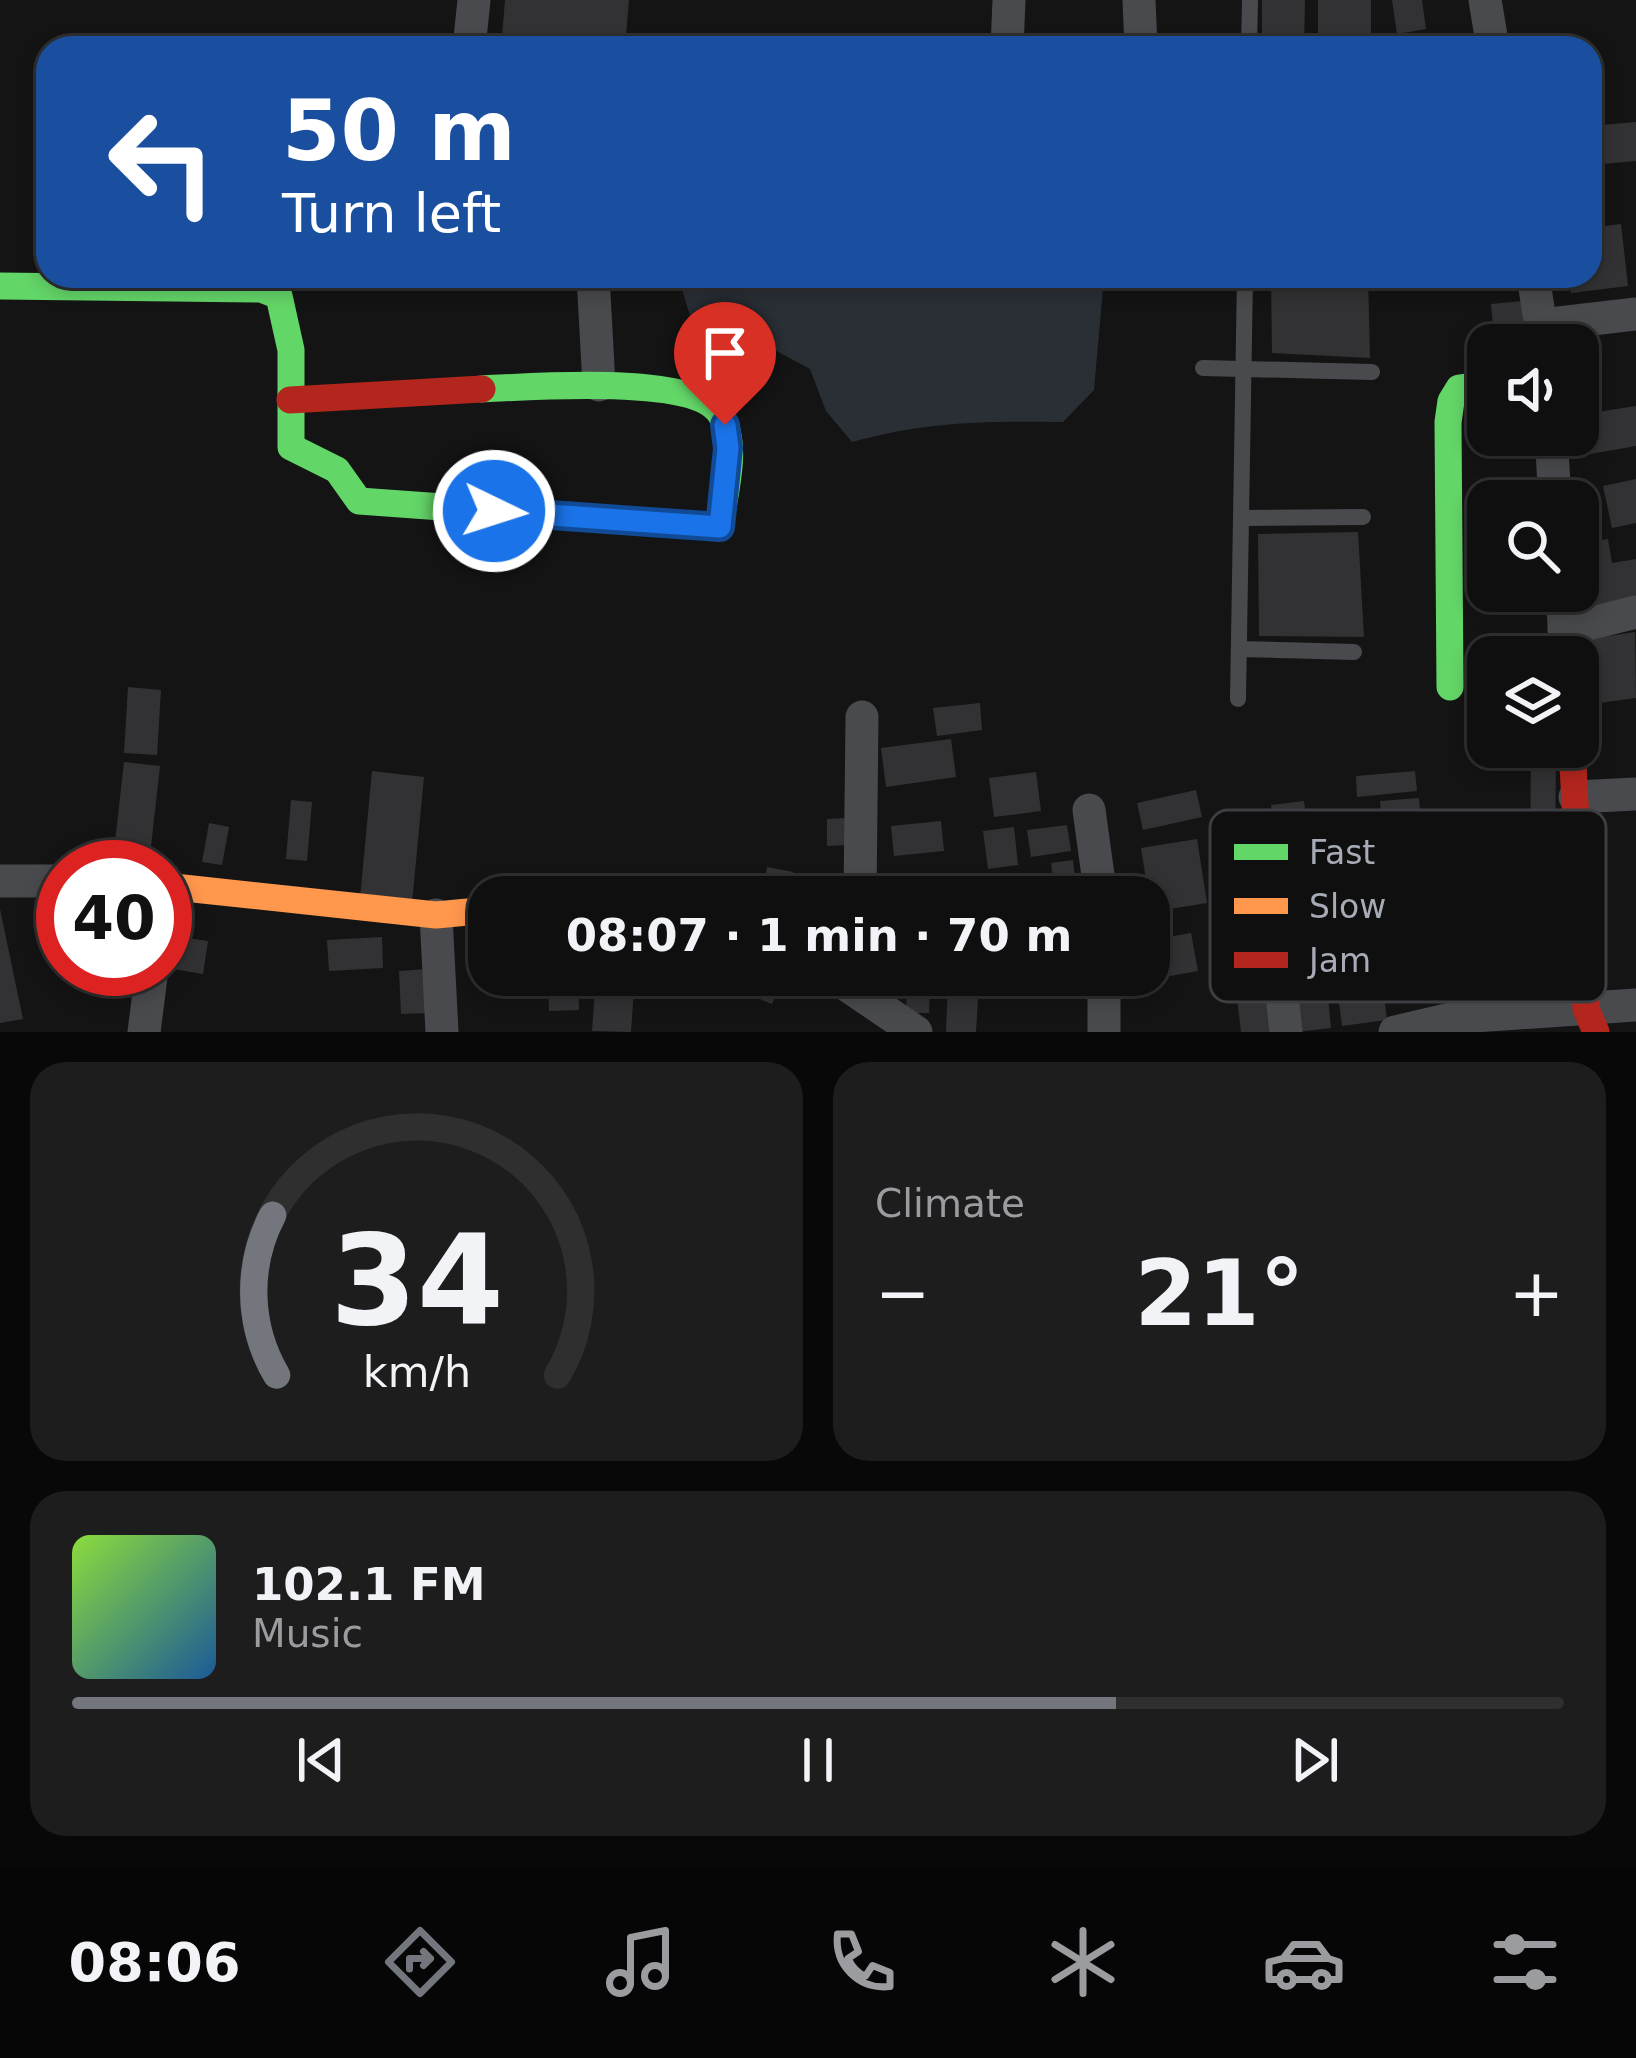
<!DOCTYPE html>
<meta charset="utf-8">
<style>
body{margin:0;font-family:"DejaVu Sans",sans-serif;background:#1d1d1e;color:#f1f3f6;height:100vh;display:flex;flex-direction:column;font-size:45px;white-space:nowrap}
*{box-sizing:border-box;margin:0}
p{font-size:39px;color:#9b9c9f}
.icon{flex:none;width:66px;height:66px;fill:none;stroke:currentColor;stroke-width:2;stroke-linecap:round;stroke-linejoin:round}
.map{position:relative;height:1032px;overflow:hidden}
.details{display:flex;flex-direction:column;gap:30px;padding:30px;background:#080809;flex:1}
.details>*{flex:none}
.top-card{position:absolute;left:36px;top:36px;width:1566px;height:252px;border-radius:36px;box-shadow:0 6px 18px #0003,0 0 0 3px #2f2f30;background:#1a4fa0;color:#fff;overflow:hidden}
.controls{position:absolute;left:1467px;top:324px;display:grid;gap:24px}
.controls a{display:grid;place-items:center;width:132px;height:132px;border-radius:24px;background:#0f0f10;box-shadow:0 6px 18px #0003,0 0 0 3px #2f2f30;font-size:60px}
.speed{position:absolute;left:36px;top:840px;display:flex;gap:24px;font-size:60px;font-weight:700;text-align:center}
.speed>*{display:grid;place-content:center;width:156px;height:156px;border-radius:50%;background:#0f0f10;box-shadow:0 6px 18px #0003,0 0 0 3px #2f2f30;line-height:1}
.speed .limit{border:18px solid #d22;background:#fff;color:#111}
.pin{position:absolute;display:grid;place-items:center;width:102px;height:102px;color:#fff;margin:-123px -51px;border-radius:50% 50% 50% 0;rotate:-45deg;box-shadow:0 0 12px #0007}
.pin .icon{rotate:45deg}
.me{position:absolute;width:132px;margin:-66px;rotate:94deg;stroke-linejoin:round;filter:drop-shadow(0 0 9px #0008)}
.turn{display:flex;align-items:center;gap:42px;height:252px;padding:0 48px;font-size:54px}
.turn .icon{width:156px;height:156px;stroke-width:2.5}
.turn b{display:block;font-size:84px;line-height:102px}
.big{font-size:90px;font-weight:700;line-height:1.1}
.details .card{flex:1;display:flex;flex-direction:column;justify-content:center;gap:18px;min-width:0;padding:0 42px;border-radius:36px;background:#1d1d1e}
.details .dial{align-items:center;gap:0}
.dial svg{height:312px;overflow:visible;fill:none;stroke:#2f2f30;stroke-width:7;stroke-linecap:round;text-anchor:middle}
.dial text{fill:#f1f3f6;stroke:none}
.song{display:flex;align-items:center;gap:36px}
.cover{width:144px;height:144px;border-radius:18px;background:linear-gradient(135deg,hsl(90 70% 55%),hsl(210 70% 35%))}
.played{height:12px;border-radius:6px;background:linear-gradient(90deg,#73767d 70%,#2f2f30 70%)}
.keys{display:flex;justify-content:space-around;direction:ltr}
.heat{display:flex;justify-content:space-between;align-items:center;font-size:66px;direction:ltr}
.details .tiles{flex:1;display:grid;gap:30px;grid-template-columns:1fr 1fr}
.card:last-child{grid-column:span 2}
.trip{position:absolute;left:468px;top:876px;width:702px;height:120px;border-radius:36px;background:#0f0f10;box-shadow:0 6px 18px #0003,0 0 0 3px #2f2f30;font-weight:700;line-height:120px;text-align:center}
.dock{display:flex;height:192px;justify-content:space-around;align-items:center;background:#060606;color:#9b9c9f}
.dock .icon{width:84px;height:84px}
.dock .active{color:#73767d}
.dock b{font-size:54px;color:#f1f3f6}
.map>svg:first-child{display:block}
.water{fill:#292f35}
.building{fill:#323235}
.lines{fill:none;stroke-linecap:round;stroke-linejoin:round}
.lane{stroke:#494a4d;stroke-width:16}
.street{stroke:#494a4d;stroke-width:33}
.fast{stroke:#63d668;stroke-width:27}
.slow{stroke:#ff974d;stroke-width:27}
.jam{stroke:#b3261e;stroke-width:27}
.route-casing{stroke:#114b97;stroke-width:30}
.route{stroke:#1a73e8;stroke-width:21}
.key{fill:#0f0f10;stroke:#3c3e42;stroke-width:3}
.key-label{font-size:33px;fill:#a6abb5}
</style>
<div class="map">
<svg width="1636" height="1032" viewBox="0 0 1636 1032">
<rect width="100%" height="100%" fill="#141415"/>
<path class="water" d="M678,276H1104L1094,390L1063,422C985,421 928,421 852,442L826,411L810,369L754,339L727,349L697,339Z"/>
<g class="building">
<path d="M505,0H629L625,48H501Z"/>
<path d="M1262,0H1305L1304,48H1262Z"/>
<rect x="1318" y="0" width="53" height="48"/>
<path d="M1392,0H1422L1426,29L1397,34Z"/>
<path d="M1636,122V161L1590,165V126Z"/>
<path d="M1621,224L1628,286L1571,293L1569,276H1590V228Z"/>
<path d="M1271,276H1368L1370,358L1272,353Z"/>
<path d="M1523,301L1527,345H1495L1491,304Z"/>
<path d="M1636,406V446L1573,457L1569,435H1578V415Z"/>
<path d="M1636,479V523L1612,528L1603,486Z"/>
<path d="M1358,532L1364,637L1259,636L1258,534Z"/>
<path d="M1608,539L1612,563L1636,559V604L1594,610L1584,543Z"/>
<path d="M1635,632L1636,698L1599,703L1590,639Z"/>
<path d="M128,687L161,690L157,755L124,753Z"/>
<path d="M980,703L982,730L937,736L933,708Z"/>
<path d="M951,739L956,777L886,787L881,748Z"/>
<path d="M1531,752H1556L1555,862H1530Z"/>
<path d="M124,762L160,766L151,846L115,842Z"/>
<path d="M372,771L424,777L412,903L360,898Z"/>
<path d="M1415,771L1417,791L1357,797L1356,776Z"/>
<path d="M1036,772L1041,811L994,817L989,778Z"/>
<path d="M1196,790L1202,817L1143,830L1137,803Z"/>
<path d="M1419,798L1421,824L1382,827L1380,801Z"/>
<path d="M291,800L312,802L307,861L286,859Z"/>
<path d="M1304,801L1317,900L1284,904L1271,805Z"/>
<path d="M846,818L847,845L827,846V819Z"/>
<path d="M941,821L944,851L894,856L891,826Z"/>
<path d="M209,823L229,827L222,865L202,862Z"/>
<path d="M1067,825L1071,851L1031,857L1027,830Z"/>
<path d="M1014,827L1018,865L988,869L983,831Z"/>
<path d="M1197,839L1207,903L1151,912L1141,848Z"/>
<path d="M1073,860L1077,897H1055L1051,863Z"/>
<path d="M767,867L793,872L789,897H762Z"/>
<path d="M1042,874L1043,897H993L992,878Z"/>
<path d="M1370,883L1387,1020L1342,1026L1325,889Z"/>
<path d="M0,909L23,1019L0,1023Z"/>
<path d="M1191,933L1198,971L1164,977L1157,939Z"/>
<path d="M173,936L208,941L203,974L168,968Z"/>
<path d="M382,937L383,968L329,971L327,940Z"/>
<path d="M1322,937L1331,1028L1296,1032L1286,940Z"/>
<path d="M428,969L431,1013L401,1014L399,971Z"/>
<path d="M1266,969L1274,1032H1241L1234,973Z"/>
<path d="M548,975H578L579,1010L549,1011Z"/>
<path d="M596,975H635L631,1032L592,1031Z"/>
<path d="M743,975H784L772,1004L737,990Z"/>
<path d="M907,981L930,982L929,1013H906Z"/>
<path d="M948,982L979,983L976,1032H946Z"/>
</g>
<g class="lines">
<g class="lane">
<path d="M1249,48L1250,0"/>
<path d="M1203,368L1372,372"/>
<path d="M1241,518L1363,517"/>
<path d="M1239,649L1354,652"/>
<path d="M1238,699L1245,276"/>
</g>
<g class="street">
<path d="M1139,0L1141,48"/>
<path d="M1485,0L1493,48"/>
<path d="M469,48L474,0"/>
<path d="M1007,48L1009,0"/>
<path d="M593,276L599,385"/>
<path d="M1533,276L1544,345"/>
<path d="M1542,325L1636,314"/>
<path d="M1551,435L1555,501"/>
<path d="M1562,591L1566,657"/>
<path d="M1564,630L1636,612"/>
<path d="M1575,797L1636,794"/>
<path d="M1089,810L1101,897"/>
<path d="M1265,834L1286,1032"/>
<path d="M0,881H63"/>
<path d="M629,897L663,894L675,897"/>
<path d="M860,897L862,717"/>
<path d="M436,915L442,1032"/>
<path d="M832,975L916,1032"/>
<path d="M1104,975V1032"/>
<path d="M144,1032L152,969"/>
<path d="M1395,1032L1459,1017L1636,1005"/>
</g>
<g class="fast">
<path d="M0,286L261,289L279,296L291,350V447L337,470L359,501L720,527C724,493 739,447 721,415C697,373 529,387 482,389"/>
<path d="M1450,687L1448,422L1451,401L1459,388L1488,384"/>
</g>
<path class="slow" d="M165,886L436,915L489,910"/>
<g class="jam">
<path d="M290,400L482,389"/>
<path d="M1572,747L1586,1009L1596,1032"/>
</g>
</g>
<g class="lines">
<g class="route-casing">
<path id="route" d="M494,511L720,527L728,448L725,425"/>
</g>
<use href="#route" class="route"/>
</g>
<rect x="1210" y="810" width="396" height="192" rx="18" class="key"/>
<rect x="1234" y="844" width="54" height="16" fill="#63d668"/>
<rect x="1234" y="898" width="54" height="16" fill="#ff974d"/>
<rect x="1234" y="952" width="54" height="16" fill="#b3261e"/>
<g class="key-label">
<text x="1309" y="864">Fast</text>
<text x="1309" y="918">Slow</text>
<text x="1309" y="972">Jam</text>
</g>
</svg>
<div class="controls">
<a><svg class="icon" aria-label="sound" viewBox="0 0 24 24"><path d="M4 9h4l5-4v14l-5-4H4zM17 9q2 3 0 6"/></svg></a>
<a><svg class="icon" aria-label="search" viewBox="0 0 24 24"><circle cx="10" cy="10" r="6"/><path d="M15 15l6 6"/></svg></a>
<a><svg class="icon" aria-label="layers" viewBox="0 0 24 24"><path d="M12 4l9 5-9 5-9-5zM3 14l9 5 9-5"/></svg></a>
</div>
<div class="speed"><div class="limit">40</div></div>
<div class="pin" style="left:725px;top:425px;background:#d93025"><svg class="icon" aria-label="arrive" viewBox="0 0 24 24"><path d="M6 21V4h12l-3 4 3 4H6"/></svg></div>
<svg class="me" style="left:494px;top:511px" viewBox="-20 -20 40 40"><circle r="17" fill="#1a73e8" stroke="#fff" stroke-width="3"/><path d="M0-11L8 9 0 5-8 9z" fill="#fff"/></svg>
<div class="trip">08:07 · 1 min · 70 m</div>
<div class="top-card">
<div class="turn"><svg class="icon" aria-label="left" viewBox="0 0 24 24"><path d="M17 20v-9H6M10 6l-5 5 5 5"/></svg><div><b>50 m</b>Turn left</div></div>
</div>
</div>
<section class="details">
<div class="tiles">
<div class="card dial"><svg viewBox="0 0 100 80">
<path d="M14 69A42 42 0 1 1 86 69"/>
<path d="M14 69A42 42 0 0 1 13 28" stroke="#73767d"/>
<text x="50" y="56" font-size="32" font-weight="700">34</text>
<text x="50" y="72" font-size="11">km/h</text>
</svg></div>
<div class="card"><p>Climate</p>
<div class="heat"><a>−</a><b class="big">21°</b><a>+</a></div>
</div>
<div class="card">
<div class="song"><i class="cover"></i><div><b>102.1 FM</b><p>Music</p></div></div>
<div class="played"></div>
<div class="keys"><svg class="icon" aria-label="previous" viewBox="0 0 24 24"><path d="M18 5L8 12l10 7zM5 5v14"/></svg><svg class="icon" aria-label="pause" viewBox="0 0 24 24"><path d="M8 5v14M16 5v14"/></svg><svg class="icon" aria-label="next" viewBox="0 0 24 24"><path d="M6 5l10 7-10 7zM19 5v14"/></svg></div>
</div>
</div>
</section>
<nav class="dock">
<b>08:06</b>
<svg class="icon active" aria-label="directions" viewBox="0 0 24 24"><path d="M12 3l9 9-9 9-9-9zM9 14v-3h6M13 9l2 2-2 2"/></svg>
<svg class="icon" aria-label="music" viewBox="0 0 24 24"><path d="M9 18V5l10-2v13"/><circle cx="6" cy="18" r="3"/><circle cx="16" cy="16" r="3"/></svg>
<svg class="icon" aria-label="phone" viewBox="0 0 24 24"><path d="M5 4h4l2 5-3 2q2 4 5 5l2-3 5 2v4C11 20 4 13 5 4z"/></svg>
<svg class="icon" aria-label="climate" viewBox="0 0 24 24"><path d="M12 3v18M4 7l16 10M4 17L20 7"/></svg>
<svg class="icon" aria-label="car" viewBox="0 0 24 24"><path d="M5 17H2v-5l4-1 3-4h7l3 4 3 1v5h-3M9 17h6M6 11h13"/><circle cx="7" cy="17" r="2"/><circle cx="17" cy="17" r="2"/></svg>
<svg class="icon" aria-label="filters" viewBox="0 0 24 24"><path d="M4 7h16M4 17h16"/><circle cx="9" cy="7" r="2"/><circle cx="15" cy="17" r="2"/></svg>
</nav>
